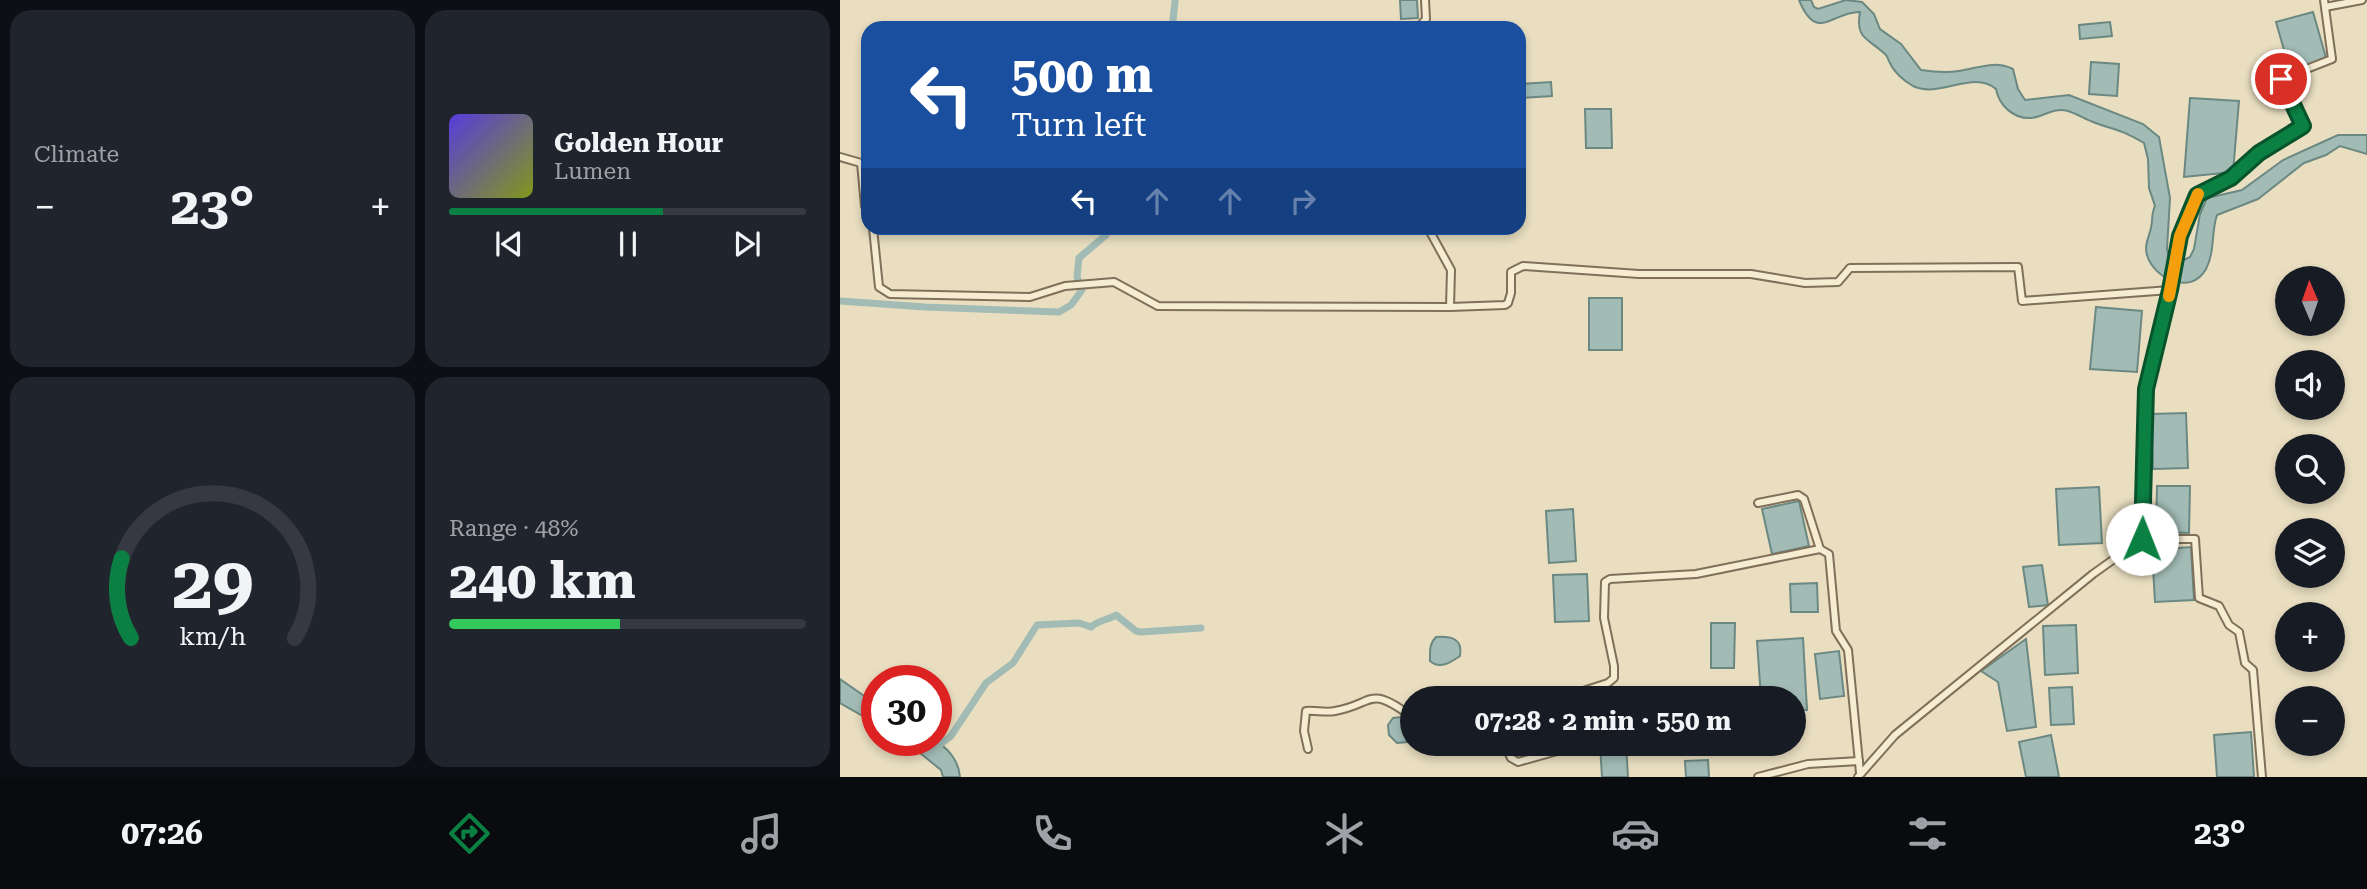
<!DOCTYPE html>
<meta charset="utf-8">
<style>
body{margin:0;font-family:"Roboto Serif",serif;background:#20242c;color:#f1f3f6;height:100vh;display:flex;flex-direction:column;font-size:26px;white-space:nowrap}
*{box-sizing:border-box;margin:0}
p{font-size:23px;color:#9ea1a6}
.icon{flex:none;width:38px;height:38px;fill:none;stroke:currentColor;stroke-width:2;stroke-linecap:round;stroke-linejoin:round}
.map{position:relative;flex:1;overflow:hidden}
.details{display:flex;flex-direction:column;gap:10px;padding:10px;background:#0d0f14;width:840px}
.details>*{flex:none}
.hud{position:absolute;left:21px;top:21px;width:665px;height:214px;border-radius:21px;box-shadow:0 4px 10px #0003;background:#1a4fa0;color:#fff;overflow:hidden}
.needle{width:46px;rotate:358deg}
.tools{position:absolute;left:1435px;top:266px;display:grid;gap:14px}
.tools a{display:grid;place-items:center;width:70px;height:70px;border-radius:50%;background:#171b24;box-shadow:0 4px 10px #0003;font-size:35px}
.speed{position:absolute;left:21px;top:665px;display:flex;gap:14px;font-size:35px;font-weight:700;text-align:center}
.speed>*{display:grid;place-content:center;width:91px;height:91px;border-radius:50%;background:#171b24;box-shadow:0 4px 10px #0003;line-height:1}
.speed .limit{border:10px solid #d22;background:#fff;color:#111}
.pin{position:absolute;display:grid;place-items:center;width:60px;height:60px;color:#fff;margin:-30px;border:4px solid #fff;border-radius:50%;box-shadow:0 2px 7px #0007}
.me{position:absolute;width:77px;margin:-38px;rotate:1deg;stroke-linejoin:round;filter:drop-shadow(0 0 5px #0008)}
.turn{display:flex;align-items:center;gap:24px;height:147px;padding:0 35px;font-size:32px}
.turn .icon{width:91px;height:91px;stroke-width:2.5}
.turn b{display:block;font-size:49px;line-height:60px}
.lanes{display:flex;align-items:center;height:66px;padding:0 35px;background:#0003;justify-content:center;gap:35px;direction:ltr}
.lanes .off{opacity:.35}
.big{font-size:52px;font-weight:700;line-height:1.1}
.details .widget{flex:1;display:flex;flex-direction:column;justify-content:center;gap:10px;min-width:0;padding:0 24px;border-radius:21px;background:#20242c}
.details .dial{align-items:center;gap:0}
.dial svg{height:182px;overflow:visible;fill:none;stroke:#363941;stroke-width:7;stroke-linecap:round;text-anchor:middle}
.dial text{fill:#f1f3f6;stroke:none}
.song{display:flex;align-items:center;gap:21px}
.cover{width:84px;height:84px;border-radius:10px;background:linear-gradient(135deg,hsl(250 70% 55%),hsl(70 70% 35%))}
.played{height:7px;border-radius:4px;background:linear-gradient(90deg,#0b8043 60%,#363941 60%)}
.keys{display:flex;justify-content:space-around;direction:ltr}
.heat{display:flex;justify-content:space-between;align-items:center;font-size:38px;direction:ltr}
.charge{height:10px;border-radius:5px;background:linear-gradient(90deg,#34c759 48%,#363941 0)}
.details .tiles{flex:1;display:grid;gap:10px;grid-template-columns:repeat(2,1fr)}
.trip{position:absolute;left:560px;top:686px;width:406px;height:70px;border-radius:35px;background:#171b24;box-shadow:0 4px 10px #0003;font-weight:700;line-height:70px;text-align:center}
.menu{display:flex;height:112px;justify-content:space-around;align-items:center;background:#090b0e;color:#9ea1a6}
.menu .icon{width:49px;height:49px}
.menu .active{color:#0b8043}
.menu b{font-size:32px;color:#f1f3f6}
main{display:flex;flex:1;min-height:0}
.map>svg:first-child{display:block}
.water{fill:#a2bcb5;stroke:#6b8882;stroke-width:2}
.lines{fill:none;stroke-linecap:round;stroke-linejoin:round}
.canal{stroke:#a2bcb5;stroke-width:7}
.street-casing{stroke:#80705a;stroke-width:10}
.street{stroke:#f5ecd2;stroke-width:6}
.route-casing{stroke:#07532c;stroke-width:18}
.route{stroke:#0b8043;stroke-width:12}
.slow{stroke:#f59e0b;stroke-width:12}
</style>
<main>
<section class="details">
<div class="tiles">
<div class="widget"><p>Climate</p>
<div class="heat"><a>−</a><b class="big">23°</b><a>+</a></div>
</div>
<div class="widget">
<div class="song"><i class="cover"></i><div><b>Golden Hour</b><p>Lumen</p></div></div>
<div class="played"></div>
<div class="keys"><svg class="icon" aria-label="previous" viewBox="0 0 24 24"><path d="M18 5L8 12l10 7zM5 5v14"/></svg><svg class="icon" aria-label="pause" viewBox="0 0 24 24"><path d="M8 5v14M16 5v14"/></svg><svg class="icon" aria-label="next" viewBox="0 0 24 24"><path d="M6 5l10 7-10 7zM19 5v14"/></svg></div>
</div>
<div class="widget dial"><svg viewBox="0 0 100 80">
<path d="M14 69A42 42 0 1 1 86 69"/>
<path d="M14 69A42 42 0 0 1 10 34" stroke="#0b8043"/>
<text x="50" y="56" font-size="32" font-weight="700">29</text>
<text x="50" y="72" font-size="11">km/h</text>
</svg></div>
<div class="widget"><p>Range · 48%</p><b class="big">240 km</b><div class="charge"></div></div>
</div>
</section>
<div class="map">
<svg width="1527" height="777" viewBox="0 0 1527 777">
<rect width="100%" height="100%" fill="#e9dec0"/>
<g class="water">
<path d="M560,0H577L578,18L561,19Z"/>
<path d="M959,0H971L974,7L978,9L1006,0L1022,2L1034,14L1040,29L1061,44L1081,70C1094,72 1106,73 1119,71C1139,68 1154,60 1173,69L1178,89L1185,100L1229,95L1303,124L1319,137L1330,198L1327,249L1329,259L1344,260L1350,257L1354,249L1360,214L1367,198L1402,190L1443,160L1498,135H1527V154L1500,146L1486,155L1464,163L1418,199L1377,215C1371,233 1375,252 1366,269C1351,296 1314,279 1307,255C1304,245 1309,237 1311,228C1313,220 1311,214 1315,206L1309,188L1308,159L1304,143C1283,130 1274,130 1253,122C1245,119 1237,114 1228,111C1213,107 1204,117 1191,118C1173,119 1159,105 1156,89C1133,69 1100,99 1073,86C1064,81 1054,72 1050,63C1047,58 1049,58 1045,54C1028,38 1015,39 1020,12C993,11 977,44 959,0Z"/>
<path d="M1473,12L1487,61L1450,71L1436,22Z"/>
<path d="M1270,22L1272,36L1240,39L1239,25Z"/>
<path d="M1251,62L1279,64L1277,96L1249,94Z"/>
<path d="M711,82L712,96L679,98V84Z"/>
<path d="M1350,98L1399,101L1393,172L1344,177Z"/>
<path d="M745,109H771L772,148H746Z"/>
<rect x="749" y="298" width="33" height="52"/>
<path d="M1256,307L1302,311L1297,372L1250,369Z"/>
<path d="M1346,413L1348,468L1313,469L1311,414Z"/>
<path d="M1317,486H1350L1349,533L1316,532Z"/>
<path d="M1259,487L1262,543L1219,545L1216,489Z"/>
<path d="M959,501L969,546L932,554L922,509Z"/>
<path d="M733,509L736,561L709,563L706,511Z"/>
<path d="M1351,547L1354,600L1315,602L1312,550Z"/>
<path d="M1202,565L1208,605L1189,607L1183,567Z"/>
<path d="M747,574L749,621L715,622L713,575Z"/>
<path d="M977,583L978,612H951L950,584Z"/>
<path d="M871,623H895L894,668H871Z"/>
<path d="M1236,625L1238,673L1205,675L1203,626Z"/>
<path d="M596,637C612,636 623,639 620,656C611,662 600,670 590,661C590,652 589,644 596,637Z"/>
<path d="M963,638L967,710L954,711V698H921L917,641Z"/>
<path d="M1186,639L1196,727L1167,731L1158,682L1141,671Z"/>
<path d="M999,651L1004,696L980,699L975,654Z"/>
<path d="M0,679L37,705V724L0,703Z"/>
<path d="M1232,687L1234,724L1211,725L1209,688Z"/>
<path d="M562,717L572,721V738L568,742L557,743L549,735L548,725L553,718Z"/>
<path d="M1411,732L1414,777H1377L1374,735Z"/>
<path d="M1211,735L1219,777H1186L1179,742Z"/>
<path d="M64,740C72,740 85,738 93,741C108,746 119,762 120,777H103L101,770Z"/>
<path d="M760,744H786L788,777H762Z"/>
<path d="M868,760L869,777H846L845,761Z"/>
</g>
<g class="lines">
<g class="canal">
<path d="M332,28L335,2"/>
<path d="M0,301L85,307L219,312L231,305L242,290L237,277L239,258L266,235V228"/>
<path d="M94,749L111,736L146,683L173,663L197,625L239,623L251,627C259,620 268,620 276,615L296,631L301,632L361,628"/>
</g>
<g class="street-casing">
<g id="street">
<path d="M1485,7L1522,0"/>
<path d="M578,28L586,19L585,0"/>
<path d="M0,157L21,163L25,206L28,212"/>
<path d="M33,228L39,287L50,294L190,297L225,286L274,282L318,306L610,307"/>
<path d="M588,228L611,270L610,307L665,305L668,303L671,293V272L683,266L799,274H911L965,283L998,282L1010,268L1178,267L1182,301L1330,290"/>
<path d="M918,503L958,495L964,499L980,549L989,554L996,631L1008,650L1020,773"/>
<path d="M1302,539H1355L1359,598L1379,606L1389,625L1399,632L1405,663L1413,670L1422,777"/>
<path d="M745,698L746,690L768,683L774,678V666L764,618L765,582L770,579L856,574L980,549"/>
<path d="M664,744L671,758L678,762L742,744"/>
<path d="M468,749L464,731L466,711C475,710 486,713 495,711C534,704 528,685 568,714H572"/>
<path d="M918,777L968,764L1019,761"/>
<path d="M1018,777L1055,735L1253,574L1302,539L1306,389L1330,290L1340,236L1357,195L1391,178L1419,154L1463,126L1441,79L1492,59L1484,0"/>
</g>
</g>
<use href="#street" class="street"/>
</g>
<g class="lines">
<g class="route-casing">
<path id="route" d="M1302,539L1306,389L1330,290L1340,236L1357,195L1391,178L1419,153L1463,126L1441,79"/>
</g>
<use href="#route" class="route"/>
<path class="slow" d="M1329,296L1340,236L1358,194"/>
</g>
</svg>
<div class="tools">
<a><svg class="needle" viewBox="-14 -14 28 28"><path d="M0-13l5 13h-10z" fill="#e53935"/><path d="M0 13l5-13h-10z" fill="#9ea1a6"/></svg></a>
<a><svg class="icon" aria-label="sound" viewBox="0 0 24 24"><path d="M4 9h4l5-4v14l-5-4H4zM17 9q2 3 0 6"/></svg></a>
<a><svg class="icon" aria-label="search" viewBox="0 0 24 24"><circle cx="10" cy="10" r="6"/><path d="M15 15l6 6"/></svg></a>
<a><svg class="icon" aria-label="layers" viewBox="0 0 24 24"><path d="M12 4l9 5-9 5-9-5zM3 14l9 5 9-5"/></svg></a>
<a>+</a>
<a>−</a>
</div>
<div class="speed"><div class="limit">30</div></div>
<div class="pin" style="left:1441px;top:79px;background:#d93025"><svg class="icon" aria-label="arrive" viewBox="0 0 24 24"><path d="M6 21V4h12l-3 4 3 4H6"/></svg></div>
<svg class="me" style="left:1302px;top:539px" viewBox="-20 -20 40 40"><circle r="19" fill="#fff"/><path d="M0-13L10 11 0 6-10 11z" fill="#0b8043"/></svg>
<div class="trip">07:28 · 2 min · 550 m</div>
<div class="hud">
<div class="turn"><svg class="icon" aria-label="left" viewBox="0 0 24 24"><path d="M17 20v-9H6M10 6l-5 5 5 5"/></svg><div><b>500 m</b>Turn left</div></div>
<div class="lanes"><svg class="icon" aria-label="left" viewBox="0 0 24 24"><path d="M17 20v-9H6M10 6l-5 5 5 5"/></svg><svg class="icon off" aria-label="ahead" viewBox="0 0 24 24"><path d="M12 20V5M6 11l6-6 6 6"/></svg><svg class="icon off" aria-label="ahead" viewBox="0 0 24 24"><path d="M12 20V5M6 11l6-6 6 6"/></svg><svg class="icon off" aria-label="right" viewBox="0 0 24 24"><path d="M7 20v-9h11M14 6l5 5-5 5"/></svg></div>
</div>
</div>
</main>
<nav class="menu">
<b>07:26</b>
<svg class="icon active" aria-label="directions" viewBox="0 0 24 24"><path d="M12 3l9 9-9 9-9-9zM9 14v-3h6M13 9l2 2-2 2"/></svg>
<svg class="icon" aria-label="music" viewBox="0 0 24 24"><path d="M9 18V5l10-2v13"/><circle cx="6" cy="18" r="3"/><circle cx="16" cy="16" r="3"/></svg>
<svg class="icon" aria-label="phone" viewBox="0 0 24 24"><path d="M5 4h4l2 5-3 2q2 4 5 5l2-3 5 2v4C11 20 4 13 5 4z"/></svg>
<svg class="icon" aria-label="climate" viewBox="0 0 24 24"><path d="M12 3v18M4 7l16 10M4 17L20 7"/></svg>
<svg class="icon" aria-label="car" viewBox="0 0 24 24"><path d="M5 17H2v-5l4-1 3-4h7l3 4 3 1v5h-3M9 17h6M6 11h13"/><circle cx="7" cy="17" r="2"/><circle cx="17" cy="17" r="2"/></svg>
<svg class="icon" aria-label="filters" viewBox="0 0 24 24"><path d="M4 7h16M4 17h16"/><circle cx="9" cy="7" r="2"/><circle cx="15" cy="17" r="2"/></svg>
<b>23°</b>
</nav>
